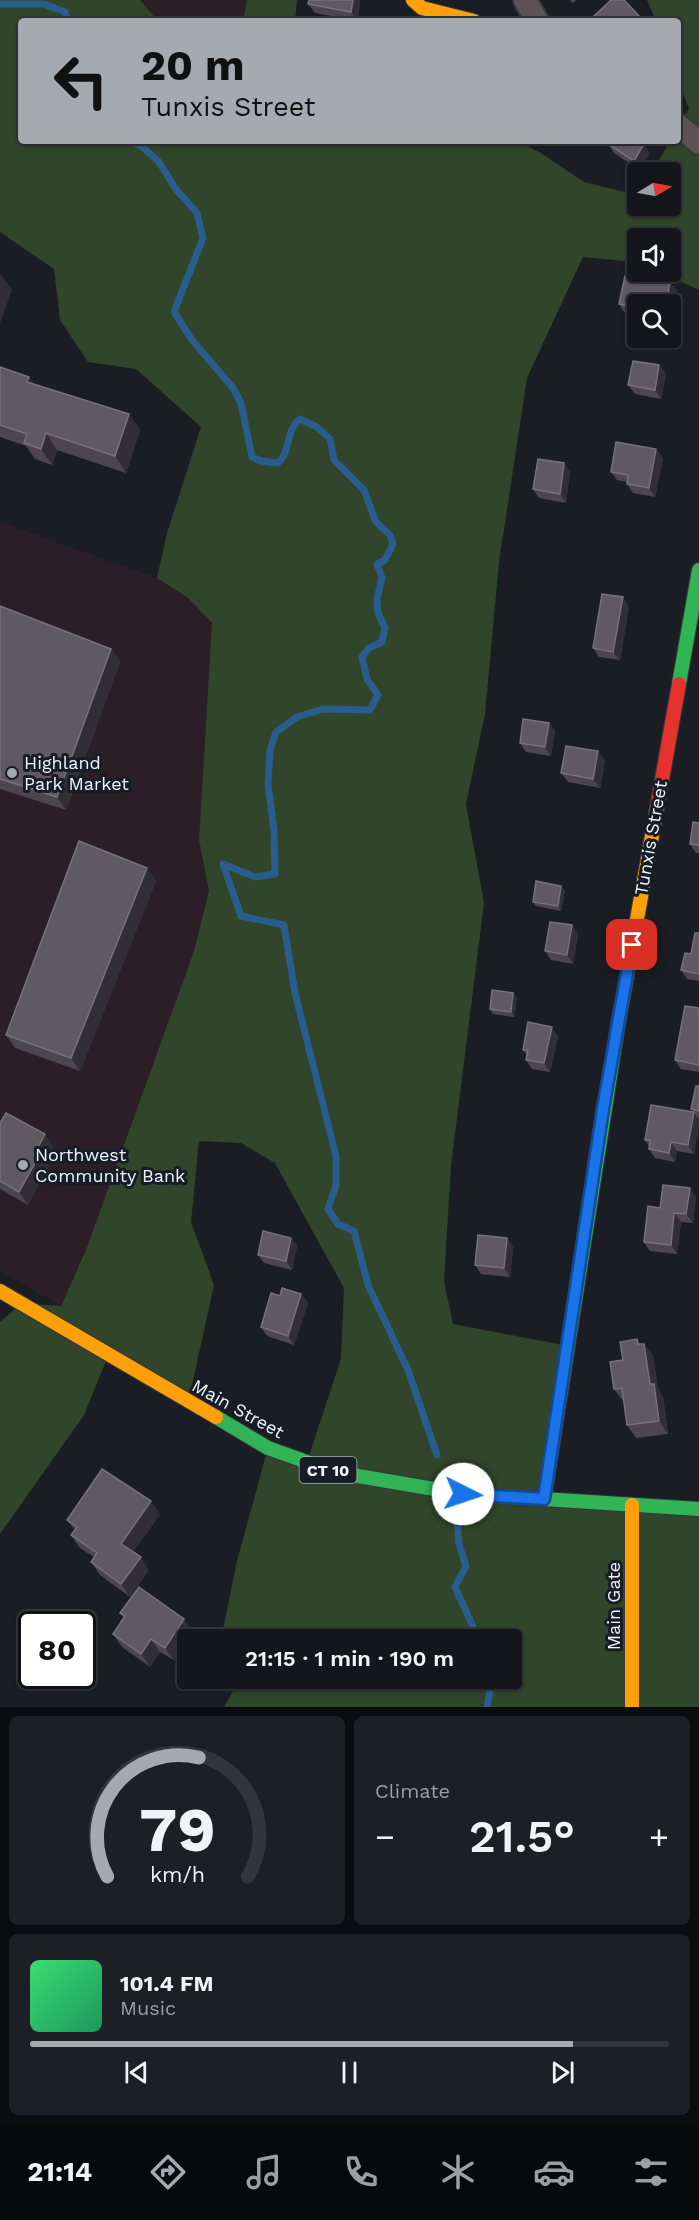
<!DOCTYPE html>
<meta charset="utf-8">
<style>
body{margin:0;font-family:"Work Sans",sans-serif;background:#1d1f24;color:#f1f3f6;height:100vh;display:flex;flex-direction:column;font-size:22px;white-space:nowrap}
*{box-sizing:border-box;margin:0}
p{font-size:20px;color:#9d9fa3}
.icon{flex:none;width:33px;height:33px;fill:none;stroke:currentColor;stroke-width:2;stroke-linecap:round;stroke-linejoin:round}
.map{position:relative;height:1707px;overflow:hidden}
.panel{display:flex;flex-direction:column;gap:9px;padding:9px;background:#0b0c0f;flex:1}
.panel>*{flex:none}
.hud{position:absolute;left:18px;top:18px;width:663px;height:126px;border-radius:6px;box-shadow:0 2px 4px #0004,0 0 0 2px #33353a;background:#a5a9b0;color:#111;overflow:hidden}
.needle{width:39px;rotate:80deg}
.fabs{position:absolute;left:627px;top:162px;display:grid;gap:12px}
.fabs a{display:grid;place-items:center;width:54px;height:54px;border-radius:6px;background:#14161b;box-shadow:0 2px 4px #0004,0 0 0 2px #33353a;font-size:30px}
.speed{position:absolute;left:18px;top:1611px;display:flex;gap:12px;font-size:30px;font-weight:700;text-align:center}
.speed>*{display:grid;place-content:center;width:78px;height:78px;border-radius:50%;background:#14161b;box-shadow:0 2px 4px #0004,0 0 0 2px #33353a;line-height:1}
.speed .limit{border:3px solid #111;border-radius:9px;background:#fff;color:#111}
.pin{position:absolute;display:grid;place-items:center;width:51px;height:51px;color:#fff;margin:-26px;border-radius:12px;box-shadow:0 3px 9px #0006}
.me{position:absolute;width:66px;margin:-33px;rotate:94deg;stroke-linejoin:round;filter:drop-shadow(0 0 4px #0008)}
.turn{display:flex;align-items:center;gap:21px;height:126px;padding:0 24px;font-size:27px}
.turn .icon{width:78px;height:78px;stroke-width:2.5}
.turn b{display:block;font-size:42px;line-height:51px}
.big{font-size:45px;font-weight:600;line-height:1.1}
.panel .tile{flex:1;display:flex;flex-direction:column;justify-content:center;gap:9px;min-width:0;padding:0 21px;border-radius:9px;background:#1d1f24}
.panel .dial{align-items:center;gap:0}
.dial svg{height:156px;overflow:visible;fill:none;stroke:#33353a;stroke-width:7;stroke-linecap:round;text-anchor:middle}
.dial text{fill:#f1f3f6;stroke:none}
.song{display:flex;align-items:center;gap:18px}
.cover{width:72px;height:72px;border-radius:9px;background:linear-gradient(135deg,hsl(140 70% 55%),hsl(150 70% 35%))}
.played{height:6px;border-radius:3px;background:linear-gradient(90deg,#a5a9b0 85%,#33353a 85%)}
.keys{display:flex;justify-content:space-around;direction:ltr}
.heat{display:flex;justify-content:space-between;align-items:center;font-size:33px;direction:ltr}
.panel .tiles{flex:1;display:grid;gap:9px;grid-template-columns:1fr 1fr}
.tile:last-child{grid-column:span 2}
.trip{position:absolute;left:177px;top:1629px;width:345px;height:60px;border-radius:6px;background:#14161b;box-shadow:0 2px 4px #0004,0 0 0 2px #33353a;font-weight:600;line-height:60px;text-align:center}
.menu{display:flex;height:96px;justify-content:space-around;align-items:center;background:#08090b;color:#9d9fa3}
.menu .icon{width:42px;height:42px}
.menu .on{color:#a5a9b0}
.menu b{font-size:27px;color:#f1f3f6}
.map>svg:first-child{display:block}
.commercial{fill:#2c1e27}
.green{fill:#304529}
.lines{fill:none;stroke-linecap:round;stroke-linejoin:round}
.stream{stroke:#2a5d8d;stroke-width:7}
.street-casing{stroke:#35383d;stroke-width:26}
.fast-casing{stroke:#35383d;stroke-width:16}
.slow-casing{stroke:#35383d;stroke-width:16}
.jam-casing{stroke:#35383d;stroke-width:16}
.street{stroke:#5e5256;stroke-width:22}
.fast{stroke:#30b455;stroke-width:14}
.slow{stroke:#ff9f0a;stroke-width:14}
.jam{stroke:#e5322d;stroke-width:14}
.wall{fill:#4d464f}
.shaded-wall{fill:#312e36}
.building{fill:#5f5961;stroke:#76717a;stroke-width:1.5}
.route-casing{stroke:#114b97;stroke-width:15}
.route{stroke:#1a73e8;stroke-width:10}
.poi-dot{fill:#a5a9b0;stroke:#171d27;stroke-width:2}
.labels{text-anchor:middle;stroke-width:6;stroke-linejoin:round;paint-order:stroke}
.shield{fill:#171d27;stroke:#afb4bb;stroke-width:1.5}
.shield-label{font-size:16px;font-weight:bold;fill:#f0f4fb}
.poi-label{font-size:18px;fill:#f0f4fb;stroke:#171d27;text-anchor:start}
.street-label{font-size:18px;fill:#f0f4fb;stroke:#171d27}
</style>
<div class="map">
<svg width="699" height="1707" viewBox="0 0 699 1707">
<rect width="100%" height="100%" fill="#1a1e24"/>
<g class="commercial">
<path d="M140,0H247L243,21H158Z"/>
<path d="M0,522L157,578L188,598L212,623L199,840L209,891L194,951L86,1250L61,1306L0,1271Z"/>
</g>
<g class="green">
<path d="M0,0H140L158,21H21V141H517L541,153L584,182L637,195L638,206H670V172H652L670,141H678V128L689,108L678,82V21H656L647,0H699V290L659,272H670V238H638L637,262L583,257L527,378L499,562L485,714L466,804L484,903L451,1166L444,1281L453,1324L568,1346L545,1499L699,1509V1707H224L237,1684L235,1679L512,1678V1640L221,1639L237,1561L268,1448L307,1462L341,1359L344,1288L275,1163L241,1143L199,1141L191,1222L214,1285L188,1403L108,1356L84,1415L0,1534V1322L22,1303L61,1306L86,1250L194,951L209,891L199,840L212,623L188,598L157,578L167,533L201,427L136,369L88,362L60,320L54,269L0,232Z"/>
<path d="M247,0H297L295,21H243Z"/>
</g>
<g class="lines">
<g class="stream">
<path d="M0,4H44L65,12L68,21"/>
<path d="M131,141L144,148L159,162L175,188L197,213L203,238L174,312L192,340L233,388L241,403L252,457L261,461L278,463C291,451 286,429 300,419L317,427L330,439L334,460L364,490L376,522L390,535L393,544L385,560L377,564L382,578L377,599L378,613L385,628L382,642L369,648L362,657L367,679L378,695L370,710L323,709L297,717L276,732L270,750L268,784L274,831L275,874L255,877L223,864L241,916L284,925L295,993L336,1156V1185L328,1209L338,1224L354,1231L368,1285L408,1370L437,1455"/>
<path d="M457,1520L459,1544L466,1566L455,1587L479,1640"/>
<path d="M487,1707L492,1678"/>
</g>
<g class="street-casing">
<g id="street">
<path d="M525,0L537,21"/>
<path d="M678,125L699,143"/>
</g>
</g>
<g class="fast-casing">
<g id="fast">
<path d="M679,684L699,570"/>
<path d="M216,1417L268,1448L335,1472L463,1494L699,1509"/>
<path d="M544,1499L618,1025"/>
</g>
</g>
<g class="slow-casing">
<g id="slow">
<path d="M413,0L422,8L474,21"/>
<path d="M618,1025L655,819"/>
<path d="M0,1291L216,1417"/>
<path d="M632,1505V1707"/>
</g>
</g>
<g class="jam-casing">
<path id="jam" d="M655,819L679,684"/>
</g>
<use href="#street" class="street"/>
<use href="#fast" class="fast"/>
<use href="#slow" class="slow"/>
<use href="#jam" class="jam"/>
</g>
<g class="wall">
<path d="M309,0H360L358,21L315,13L308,4Z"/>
<path d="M570,0H577L572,3Z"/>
<path d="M608,144L650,153L640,170L614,153Z"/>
<path d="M638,279L670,282L677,291L670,319V304H638V316L625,313L619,304Z"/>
<path d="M659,365L666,374L661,399L635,394L628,385Z"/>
<path d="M0,367L29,377L34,384L129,414L140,430L126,473L57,450L52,465L35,459L26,446L0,437Z"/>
<path d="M656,449L663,458L655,497L633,493L627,484V482L617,480L611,472Z"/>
<path d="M564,463L570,472L566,503L539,498L533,489Z"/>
<path d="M0,606L111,649L120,662L66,810L0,789Z"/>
<path d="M629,606L620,660L599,657L593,648Z"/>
<path d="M549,723L555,731L551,756L526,752L520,743Z"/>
<path d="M605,760L600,788L568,782L561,773Z"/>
<path d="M699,823V853H696L690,844Z"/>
<path d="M147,868L156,881L80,1071L15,1048L6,1035Z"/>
<path d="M565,890L561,911L536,906L533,902Z"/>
<path d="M572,925L578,934L573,964L551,960L545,951Z"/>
<path d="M699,933V981L687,979L681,970L691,954Z"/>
<path d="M513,993L517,998L514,1017L493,1014L490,1009Z"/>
<path d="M699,1008V1072L681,1069L675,1060Z"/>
<path d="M558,1036L550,1072L532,1069L526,1060L527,1055L523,1050Z"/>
<path d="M699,1086V1118H698L694,1154L677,1151L675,1162L655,1158L649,1149V1146L645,1140L693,1112L691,1109Z"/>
<path d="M0,1123L54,1147L46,1162L49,1166L28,1205L0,1189Z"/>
<path d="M696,1197L693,1223L681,1222L677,1254L650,1251L644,1242L660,1208Z"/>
<path d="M291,1238L297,1246L292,1270L264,1263L258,1255Z"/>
<path d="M507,1238L513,1247L510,1277L481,1274L475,1265Z"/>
<path d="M301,1294L308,1303L294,1345L267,1336L261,1327L280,1296Z"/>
<path d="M640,1344H644L653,1356L658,1389L663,1397L668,1434L636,1438L627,1425L624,1401H623L614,1389L623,1360Z"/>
<path d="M160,1514L133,1552L149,1570L130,1597L100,1575L91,1562L94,1557L80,1548L71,1535L75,1530L67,1520Z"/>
<path d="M120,1613L193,1632L174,1660L160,1652L150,1667L122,1647L113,1634L124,1618Z"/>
</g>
<g class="shaded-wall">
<path d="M353,0H360L358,21L351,12Z"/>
<path d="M644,144L650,153L640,170L634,161Z"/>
<path d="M0,274L12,290L0,323Z"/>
<path d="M670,282L677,291L670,319V304H666Z"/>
<path d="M659,365L666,374L661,399L655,390Z"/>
<path d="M29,377L40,393L27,382Z"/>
<path d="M129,414L140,430L126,473L115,456Z"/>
<path d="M46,433L57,450L52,465L41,449Z"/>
<path d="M656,449L663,458L655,497L649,488Z"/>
<path d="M564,463L570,472L566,503L560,494Z"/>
<path d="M623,597L629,606L620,660L613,652Z"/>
<path d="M111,649L120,662L66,810L57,797Z"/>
<path d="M549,723L555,731L551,756L545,747Z"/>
<path d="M598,751L605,760L600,788L593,779Z"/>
<path d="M147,868L156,881L80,1071L71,1058Z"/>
<path d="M561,886L565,890L561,911L558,906Z"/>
<path d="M572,925L578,934L573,964L567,955Z"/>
<path d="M513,993L517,998L514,1017L511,1012Z"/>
<path d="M552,1027L558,1036L550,1072L544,1063Z"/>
<path d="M694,1112L699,1120V1127L694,1154L688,1145Z"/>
<path d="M45,1134L54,1147L46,1162L49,1166L28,1205L19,1192L36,1151Z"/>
<path d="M671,1142L677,1151L675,1162L669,1153Z"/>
<path d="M690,1188L696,1197L693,1223L686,1214Z"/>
<path d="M674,1213L681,1222L677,1254L671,1245Z"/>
<path d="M291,1238L297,1246L292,1270L286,1261Z"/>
<path d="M507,1238L513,1247L510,1277L504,1268Z"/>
<path d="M301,1294L308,1303L294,1345L288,1336Z"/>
<path d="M637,1339L645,1351L644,1344L653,1356L658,1389L663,1397L668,1434L659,1421Z"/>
<path d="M151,1501L160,1514L130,1556L121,1544Z"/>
<path d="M141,1557L149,1570L130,1597L121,1584Z"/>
<path d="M184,1619L193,1632L174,1660L165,1648Z"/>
<path d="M151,1639L160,1652L150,1667L141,1654Z"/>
</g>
<g class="building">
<path d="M309,0H353L351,12L308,4Z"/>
<path d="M611,0H624L641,18L638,21H594L591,19Z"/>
<path d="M610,141H639L644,144L634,161L608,144Z"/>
<path d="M639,275L670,282L666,304H638V308L619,304L625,276L638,279Z"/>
<path d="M633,361L659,365L655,390L628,385Z"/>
<path d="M0,367L29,377L27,382L129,414L115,456L46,433L41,449L24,443L27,434L0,425Z"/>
<path d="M616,442L656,449L649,488L627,484L628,475L611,472Z"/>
<path d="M538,459L564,463L560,494L533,489Z"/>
<path d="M602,594L623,597L613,652L593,648Z"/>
<path d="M0,606L111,649L57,797L0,779Z"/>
<path d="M523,719L549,723L545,747L520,743Z"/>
<path d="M566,746L598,751L593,779L561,773Z"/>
<path d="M693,822L699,823V845L690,844Z"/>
<path d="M79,841L147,868L71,1058L6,1035Z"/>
<path d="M536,881L561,886L558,906L533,902Z"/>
<path d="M550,922L572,925L567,955L545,951Z"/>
<path d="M695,933H699V974L681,970L685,953L691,954Z"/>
<path d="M492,990L513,993L511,1012L490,1009Z"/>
<path d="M685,1006L699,1008V1065L675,1060Z"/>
<path d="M528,1022L552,1027L544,1063L526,1060L528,1050H523Z"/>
<path d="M696,1086H699V1111L691,1109Z"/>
<path d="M651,1105L694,1112L688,1145L671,1142L669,1153L649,1149L650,1140H645Z"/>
<path d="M6,1113L45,1134L36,1151L40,1154L19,1192L0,1181V1123Z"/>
<path d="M663,1185L690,1188L686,1214L674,1213L671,1245L644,1242L648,1206L660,1208Z"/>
<path d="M263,1231L291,1238L286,1261L258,1255Z"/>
<path d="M478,1235L507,1238L504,1268L475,1265Z"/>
<path d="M282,1288L301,1294L288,1336L261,1327L271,1293L280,1296Z"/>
<path d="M637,1339L638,1344H644L650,1384H654L659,1421L627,1425L622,1388L614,1389L610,1362L623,1360L620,1342Z"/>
<path d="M102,1469L151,1501L121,1544L141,1557L121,1584L91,1562L97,1553L71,1535L77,1527L67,1520Z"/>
<path d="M139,1587L184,1619L165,1648L151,1639L141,1654L113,1634L125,1616L120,1613Z"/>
</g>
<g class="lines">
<g class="route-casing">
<path id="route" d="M463,1494L544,1499L603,1109L632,945"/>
</g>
<use href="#route" class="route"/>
</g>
<g class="poi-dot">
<circle cx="12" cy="773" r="6"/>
<circle cx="23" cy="1165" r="6"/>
</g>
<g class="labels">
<rect class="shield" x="299.5" y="1457" width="57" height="26" rx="4.5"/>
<g class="shield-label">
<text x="328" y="1476">CT 10</text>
</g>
<g class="poi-label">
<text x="24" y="769">Highland<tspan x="24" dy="21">Park Market</tspan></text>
<text x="35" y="1161">Northwest<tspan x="35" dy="21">Community Bank</tspan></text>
</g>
<g class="street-label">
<text transform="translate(651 838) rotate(-80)" y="6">Tunxis Street</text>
<text transform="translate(238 1409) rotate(29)" y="6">Main Street</text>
<text transform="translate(614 1606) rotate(-90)" y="6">Main Gate</text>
</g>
</g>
</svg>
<div class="fabs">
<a><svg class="needle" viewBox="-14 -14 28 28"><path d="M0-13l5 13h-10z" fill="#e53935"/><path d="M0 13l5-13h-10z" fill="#9d9fa3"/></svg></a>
<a><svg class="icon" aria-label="sound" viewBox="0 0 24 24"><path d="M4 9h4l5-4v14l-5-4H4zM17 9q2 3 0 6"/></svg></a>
<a><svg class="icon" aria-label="search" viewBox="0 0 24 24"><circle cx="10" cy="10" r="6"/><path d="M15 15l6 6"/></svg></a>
</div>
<div class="speed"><div class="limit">80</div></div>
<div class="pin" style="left:632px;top:945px;background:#d93025"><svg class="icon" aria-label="arrive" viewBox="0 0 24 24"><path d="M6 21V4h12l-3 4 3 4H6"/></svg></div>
<svg class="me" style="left:463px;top:1494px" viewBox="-20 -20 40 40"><circle r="19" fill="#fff"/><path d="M0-13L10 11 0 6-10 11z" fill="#1a73e8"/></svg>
<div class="trip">21:15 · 1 min · 190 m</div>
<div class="hud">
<div class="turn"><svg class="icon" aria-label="left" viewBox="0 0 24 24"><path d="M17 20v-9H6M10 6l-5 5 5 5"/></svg><div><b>20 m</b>Tunxis Street</div></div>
</div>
</div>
<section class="panel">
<div class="tiles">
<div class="tile dial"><svg viewBox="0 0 100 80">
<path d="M14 69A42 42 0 1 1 86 69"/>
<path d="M14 69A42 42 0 0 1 61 8" stroke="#a5a9b0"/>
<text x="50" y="56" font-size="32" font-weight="700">79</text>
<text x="50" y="72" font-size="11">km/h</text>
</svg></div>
<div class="tile"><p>Climate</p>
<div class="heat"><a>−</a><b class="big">21.5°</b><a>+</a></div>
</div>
<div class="tile">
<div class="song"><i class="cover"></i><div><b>101.4 FM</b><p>Music</p></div></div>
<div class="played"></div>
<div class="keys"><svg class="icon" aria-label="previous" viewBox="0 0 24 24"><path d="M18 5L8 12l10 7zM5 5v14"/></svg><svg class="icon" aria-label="pause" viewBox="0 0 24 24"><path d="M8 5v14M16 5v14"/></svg><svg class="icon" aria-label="next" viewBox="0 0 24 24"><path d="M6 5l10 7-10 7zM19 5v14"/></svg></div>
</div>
</div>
</section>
<nav class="menu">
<b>21:14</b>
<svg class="icon on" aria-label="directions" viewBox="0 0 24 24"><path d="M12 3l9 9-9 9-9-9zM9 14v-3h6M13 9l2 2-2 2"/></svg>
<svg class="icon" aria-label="music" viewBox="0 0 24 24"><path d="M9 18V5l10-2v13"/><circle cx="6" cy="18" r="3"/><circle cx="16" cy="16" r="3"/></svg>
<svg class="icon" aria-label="phone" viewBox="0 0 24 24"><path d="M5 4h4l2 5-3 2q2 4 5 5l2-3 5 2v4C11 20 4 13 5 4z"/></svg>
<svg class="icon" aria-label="climate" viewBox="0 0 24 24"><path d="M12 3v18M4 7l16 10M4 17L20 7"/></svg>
<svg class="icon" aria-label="car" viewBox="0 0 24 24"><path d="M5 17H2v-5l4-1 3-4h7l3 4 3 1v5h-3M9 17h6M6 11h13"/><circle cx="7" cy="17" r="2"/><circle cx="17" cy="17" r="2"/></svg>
<svg class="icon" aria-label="filters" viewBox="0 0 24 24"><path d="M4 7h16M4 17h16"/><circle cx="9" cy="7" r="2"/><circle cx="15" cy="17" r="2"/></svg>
</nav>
